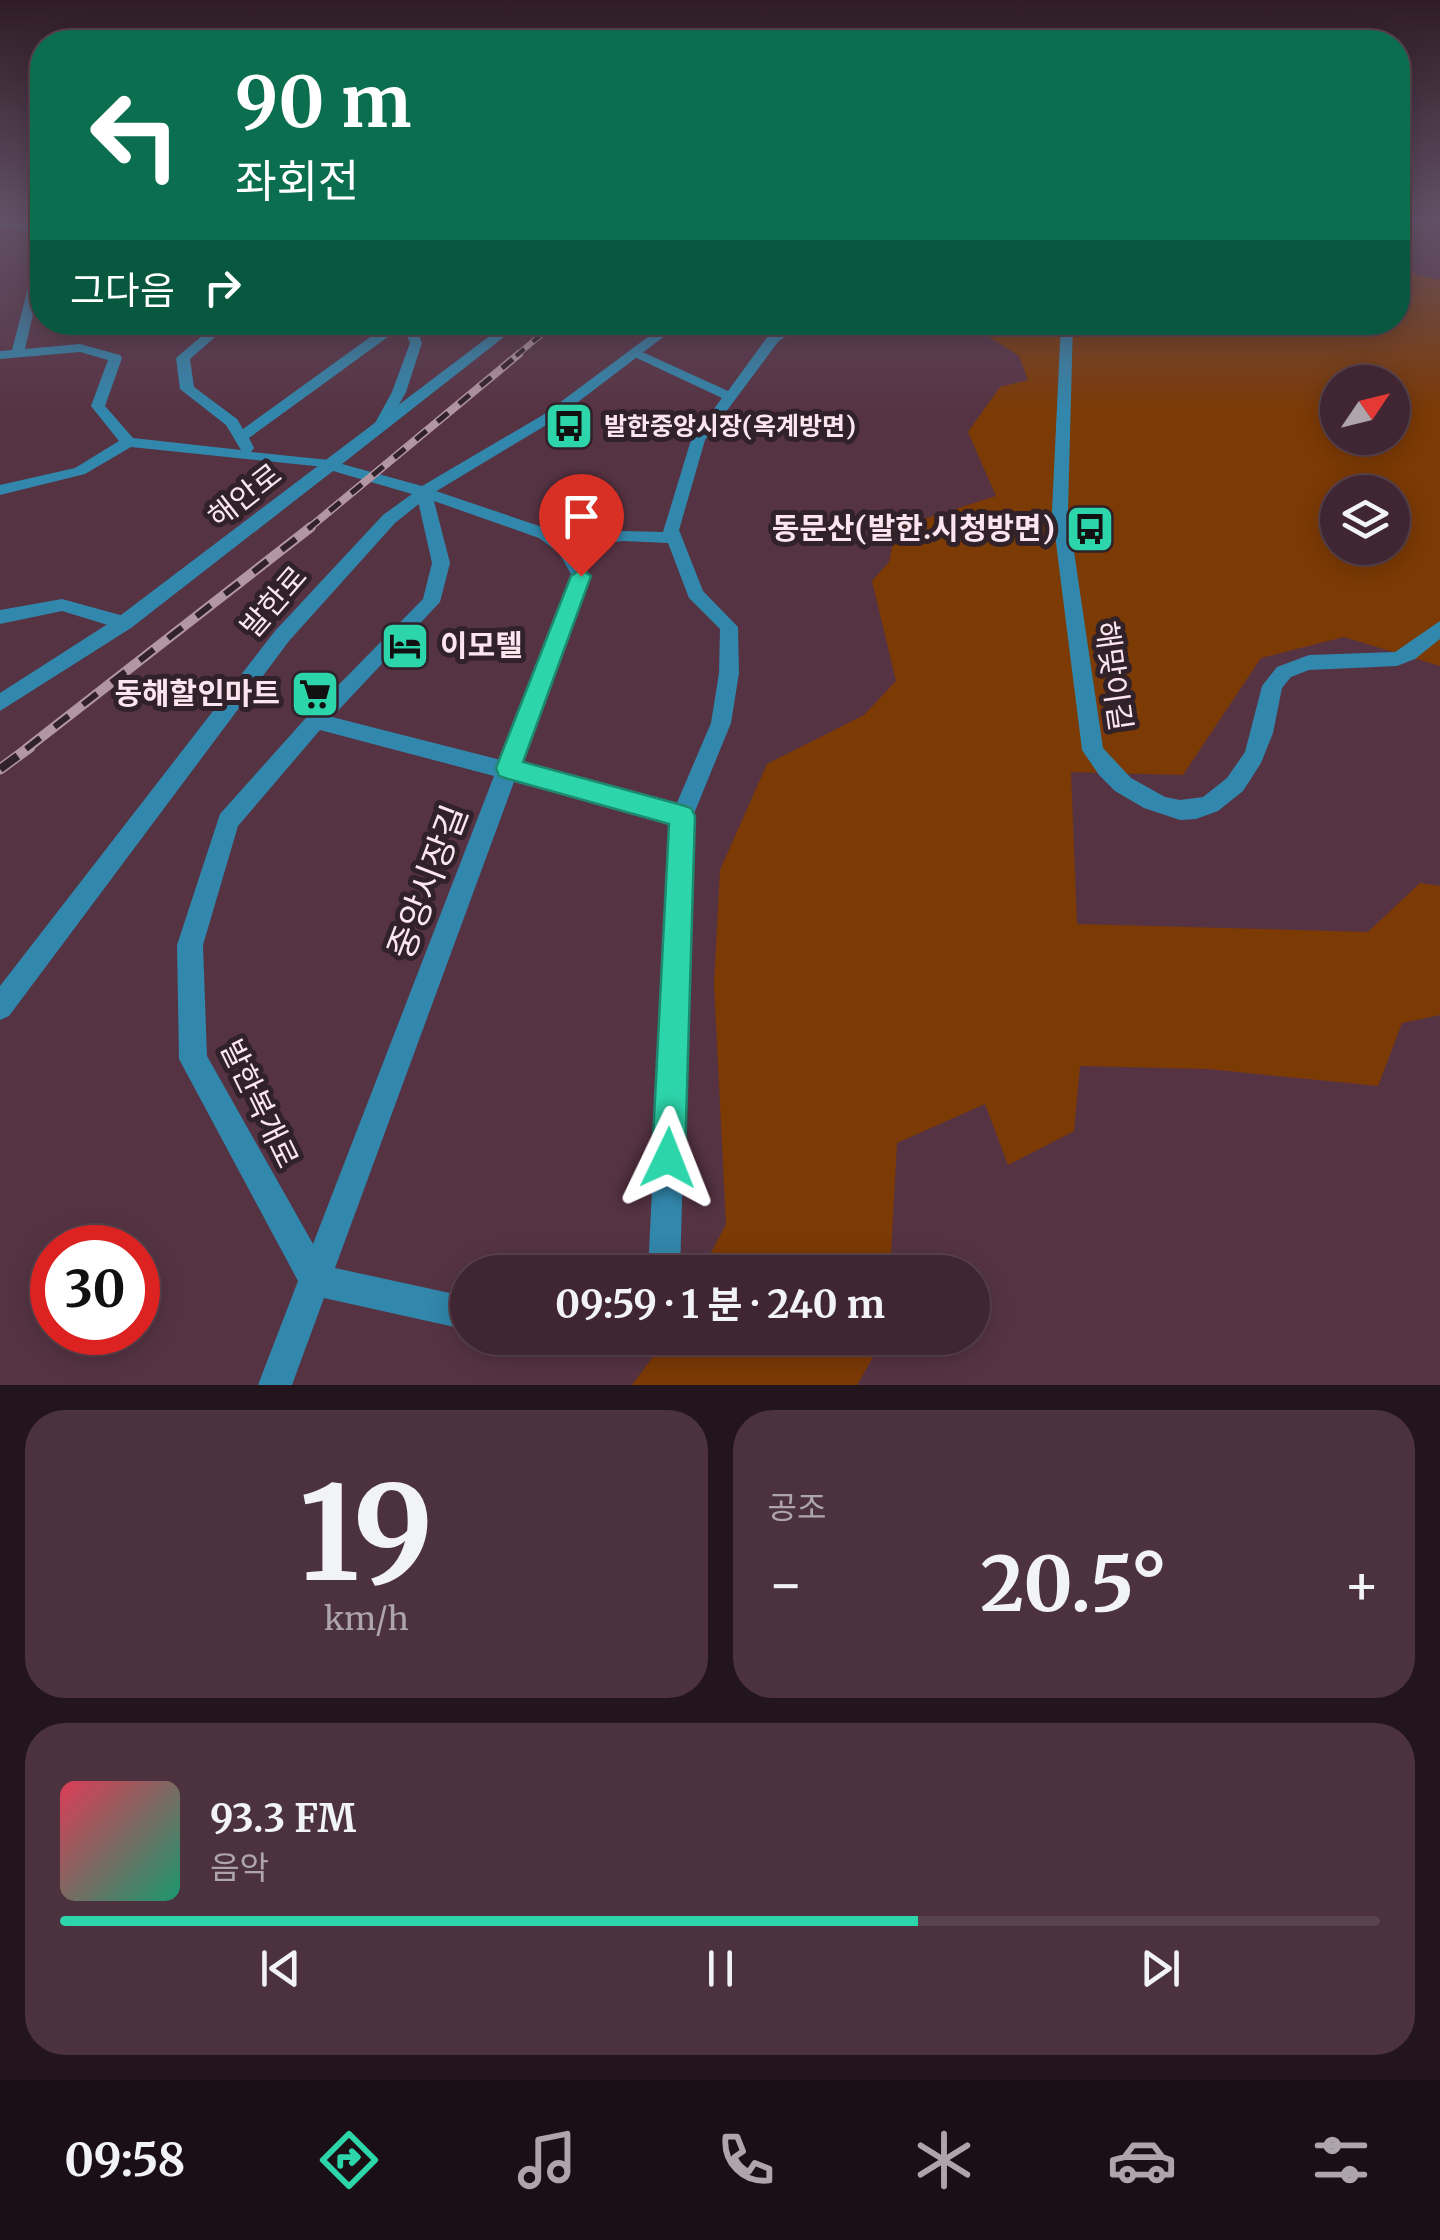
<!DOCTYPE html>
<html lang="ko">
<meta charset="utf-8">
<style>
body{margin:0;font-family:Merriweather,"Noto Sans KR",serif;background:#4b323e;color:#f1f3f6;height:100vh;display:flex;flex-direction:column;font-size:38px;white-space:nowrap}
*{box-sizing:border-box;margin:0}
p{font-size:32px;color:#aea5ac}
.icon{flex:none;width:55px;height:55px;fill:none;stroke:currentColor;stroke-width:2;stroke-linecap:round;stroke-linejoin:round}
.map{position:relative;height:1385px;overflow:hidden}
.side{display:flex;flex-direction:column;gap:25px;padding:25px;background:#23151c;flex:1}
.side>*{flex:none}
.banner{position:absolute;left:30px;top:30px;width:1380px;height:305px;border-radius:40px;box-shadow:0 5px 25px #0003,0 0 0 2px #59434d;background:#0b6e4f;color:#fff;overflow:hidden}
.needle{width:65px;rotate:55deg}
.tools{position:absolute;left:1320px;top:365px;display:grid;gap:20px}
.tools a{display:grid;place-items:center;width:90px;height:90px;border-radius:50%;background:#402632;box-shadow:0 5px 25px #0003,0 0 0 2px #59434d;font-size:50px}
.speed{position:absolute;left:30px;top:1225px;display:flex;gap:20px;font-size:50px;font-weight:700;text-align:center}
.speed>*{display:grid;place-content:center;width:130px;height:130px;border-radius:50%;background:#402632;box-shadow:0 5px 25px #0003,0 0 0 2px #59434d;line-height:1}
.speed .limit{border:15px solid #d22;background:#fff;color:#111}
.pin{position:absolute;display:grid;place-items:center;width:85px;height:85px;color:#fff;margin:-102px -42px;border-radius:50% 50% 50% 0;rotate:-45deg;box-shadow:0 0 10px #0007}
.pin .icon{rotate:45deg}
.me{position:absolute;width:110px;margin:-55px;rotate:2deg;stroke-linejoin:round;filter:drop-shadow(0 0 8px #0008)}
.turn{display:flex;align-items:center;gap:35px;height:210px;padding:0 40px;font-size:45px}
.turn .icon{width:130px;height:130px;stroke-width:2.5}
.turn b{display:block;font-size:70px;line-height:85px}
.then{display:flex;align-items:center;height:95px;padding:0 40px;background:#0003;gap:20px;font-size:38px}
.big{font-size:75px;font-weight:700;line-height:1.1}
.side .widget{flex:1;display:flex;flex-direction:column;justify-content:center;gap:15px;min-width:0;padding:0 35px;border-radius:40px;background:#4b323e}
.side .dial{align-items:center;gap:0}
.dial b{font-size:130px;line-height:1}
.song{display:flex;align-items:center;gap:30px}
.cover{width:120px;height:120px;border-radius:15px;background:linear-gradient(135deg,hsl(350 70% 55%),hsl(160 70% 35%))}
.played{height:10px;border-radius:5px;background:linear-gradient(90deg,#2dd5ab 65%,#59434d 65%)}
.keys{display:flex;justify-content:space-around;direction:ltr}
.heat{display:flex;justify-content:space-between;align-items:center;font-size:55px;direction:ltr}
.side .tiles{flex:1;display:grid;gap:25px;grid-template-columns:1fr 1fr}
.widget:last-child{grid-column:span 2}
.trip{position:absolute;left:450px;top:1255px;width:540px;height:100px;border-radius:50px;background:#402632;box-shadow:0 5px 25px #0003,0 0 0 2px #59434d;font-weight:700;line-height:100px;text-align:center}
.tabs{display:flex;height:160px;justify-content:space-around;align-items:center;background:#1a0f14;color:#aea5ac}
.tabs .icon{width:70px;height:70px}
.tabs .active{color:#2dd5ab}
.tabs b{font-size:45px;color:#f1f3f6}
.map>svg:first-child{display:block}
.green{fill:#7c3a05;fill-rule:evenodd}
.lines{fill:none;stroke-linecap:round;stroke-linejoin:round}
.service{stroke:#3287ac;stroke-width:6}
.minor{fill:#3287ac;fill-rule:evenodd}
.tertiary{fill:#3287ac;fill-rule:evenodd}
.rail-far3-casing{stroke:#b296a2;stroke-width:6}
.rail-far2-casing{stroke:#b296a2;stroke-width:8}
.rail-far1-casing{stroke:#b296a2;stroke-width:10}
.rail-casing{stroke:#b296a2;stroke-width:11}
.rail-far3{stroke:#312128;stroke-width:4;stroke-dasharray:11;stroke-linecap:butt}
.rail-far2{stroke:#312128;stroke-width:5;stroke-dasharray:14;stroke-linecap:butt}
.rail-far1{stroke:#312128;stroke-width:6;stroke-dasharray:18;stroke-linecap:butt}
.rail{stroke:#312128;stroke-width:8;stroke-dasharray:22;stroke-linecap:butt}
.route{fill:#2dd5ab;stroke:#1d8a6f;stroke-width:2.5}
.labels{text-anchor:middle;stroke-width:10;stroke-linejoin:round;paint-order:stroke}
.far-poi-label{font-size:25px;font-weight:bold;fill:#fce5ee;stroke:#312128;text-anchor:start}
.street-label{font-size:30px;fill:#fce5ee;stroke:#312128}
.poi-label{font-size:30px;font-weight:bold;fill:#fce5ee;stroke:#312128;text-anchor:end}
.near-street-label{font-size:35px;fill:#fce5ee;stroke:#312128}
</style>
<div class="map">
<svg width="1440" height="1385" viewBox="0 0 1440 1385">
<rect width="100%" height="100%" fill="#563343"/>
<g class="green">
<path d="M1398,249L1416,275L1440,280V666L1344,637L1261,658L1183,775L1071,772L1077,924L1368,932L1420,883L1440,886V1015L1402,1023L1378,1086L1208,1069L1080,1066L1074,1131L1008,1165L985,1104L897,1143L890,1272H701L726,1224L714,984L720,870L767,764L864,715L896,681L872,581L889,562L896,528L996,496L968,432L1000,387L1028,380L1019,356L967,323L1398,322ZM1338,382H1392V438H1338ZM1338,492H1392V548H1338Z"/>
<path d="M667,1338H884L857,1385H632Z"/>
</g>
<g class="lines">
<path class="service" d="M0,226L15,225L42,233"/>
<g class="minor">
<path d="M1440,219L1435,222L1398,226V220Z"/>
<path d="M42,250V275L25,349L80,344L120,355L122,358L105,406L133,438L241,450L226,425L180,389L176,358L204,334L206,322H218L214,338L190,359L194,387L237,419L243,429L391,322H414L422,343L406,392L386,428L374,425L392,392L410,343L403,326L249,438L254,448L251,452L329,460L337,465L334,468L131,447L85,474L0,495V485L75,468L119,441L91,406L108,360L80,352L0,359V351L12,350L37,253Z"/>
<path d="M789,322H804L778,342L705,440L679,530L703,591L738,627L739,673L731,723L693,816L680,1272H648L670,823L514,782L335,1268L468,1297V1330L324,1298L292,1385H258L298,1281L179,1059L177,945L220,814L304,720L423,599L432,563L416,492L418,489H430L551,530L560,537L623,531L663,532L691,440L722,398L626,353L638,350L728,391L768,336ZM434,501L539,538L559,553L572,576L501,760L332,717L440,602L450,563ZM623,541L668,543L689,598L720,629L719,673L711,723L676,805L520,765L590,576L572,547ZM320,730L494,776L313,1244L207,1056L203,945L238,826Z"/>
<path d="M1061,322H1073L1068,511L1103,748L1131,778L1165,797L1180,800L1203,797L1227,778L1245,752L1262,686L1277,667L1309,655L1395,652L1440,621V639L1415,659L1397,666L1309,670L1291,677L1282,688L1273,733L1261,763L1243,791L1218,811L1196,819L1180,820L1144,808L1115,791L1099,775L1082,750L1052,511Z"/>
<path d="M62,599L131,618L133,623L124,630L62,611L0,624V610Z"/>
<path d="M556,1338H603L598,1350C584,1356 575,1356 561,1350Z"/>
</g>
<path class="tertiary" d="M508,322H523L342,464L422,486L543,415L668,322H683L553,421L430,495L395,523L289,641L9,1016L0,1020V986L275,631L383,515L412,494L333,471L131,628L0,711V693L117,618Z"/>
<g class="rail-far3-casing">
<path id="rail-far3" d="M516,356L556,322"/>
</g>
<g class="rail-far2-casing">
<path id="rail-far2" d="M308,529L519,354"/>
</g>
<g class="rail-far1-casing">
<path id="rail-far1" d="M26,749L311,527"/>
</g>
<g class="rail-casing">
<path id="rail" d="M0,769L30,747"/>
</g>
<use href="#rail-far3" class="rail-far3"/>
<use href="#rail-far2" class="rail-far2"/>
<use href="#rail-far1" class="rail-far1"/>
<use href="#rail" class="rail"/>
</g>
<linearGradient id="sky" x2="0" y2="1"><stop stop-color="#2f1c25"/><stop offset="0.53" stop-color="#625066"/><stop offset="1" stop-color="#625066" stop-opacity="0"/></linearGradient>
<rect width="1440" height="413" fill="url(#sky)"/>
<path class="route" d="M581,569L591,576L523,762L682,805L691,808L695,816L685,1158L680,1170L668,1175L657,1170L652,1158L669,824L508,779L499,776L496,768L571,576Z"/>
<defs>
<g id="bus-square" transform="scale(2.5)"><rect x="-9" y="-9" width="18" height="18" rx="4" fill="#2dd5ab" stroke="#312128"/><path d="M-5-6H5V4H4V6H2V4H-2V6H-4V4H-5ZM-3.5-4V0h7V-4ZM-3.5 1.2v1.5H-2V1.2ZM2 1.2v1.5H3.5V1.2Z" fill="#111"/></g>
<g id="hotel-square" transform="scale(2.5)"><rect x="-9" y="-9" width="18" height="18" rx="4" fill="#2dd5ab" stroke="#312128"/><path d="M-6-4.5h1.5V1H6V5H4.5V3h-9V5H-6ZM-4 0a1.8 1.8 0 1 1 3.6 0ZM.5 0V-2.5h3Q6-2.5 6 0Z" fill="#111"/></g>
<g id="supermarket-square" transform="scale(2.5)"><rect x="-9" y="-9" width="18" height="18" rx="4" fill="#2dd5ab" stroke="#312128"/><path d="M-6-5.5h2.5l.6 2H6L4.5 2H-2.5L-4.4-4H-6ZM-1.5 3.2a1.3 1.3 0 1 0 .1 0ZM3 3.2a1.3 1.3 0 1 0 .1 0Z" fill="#111"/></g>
</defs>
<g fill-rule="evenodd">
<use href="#bus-square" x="569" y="426"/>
<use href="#bus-square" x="1090" y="529"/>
<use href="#hotel-square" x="405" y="646"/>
<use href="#supermarket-square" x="315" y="694"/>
</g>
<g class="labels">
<g class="far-poi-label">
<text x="604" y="435">발한중앙시장(옥계방면)</text>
</g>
<g class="street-label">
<text transform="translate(245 496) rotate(-38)" y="10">해안로</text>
<text transform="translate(274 602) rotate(-49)" y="10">발한로</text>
<text transform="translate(1113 676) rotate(82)" y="10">해맞이길</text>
<text transform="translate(259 1104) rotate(64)" y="10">발한복개로</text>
</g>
<g class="poi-label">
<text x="1055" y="539">동문산(발한.시청방면)</text>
<text x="440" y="656" text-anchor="start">이모텔</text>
<text x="280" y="704">동해할인마트</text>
</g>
<g class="near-street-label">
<text transform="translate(428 882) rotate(-69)" y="12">중앙시장길</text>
</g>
</g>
</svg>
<div class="tools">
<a><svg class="needle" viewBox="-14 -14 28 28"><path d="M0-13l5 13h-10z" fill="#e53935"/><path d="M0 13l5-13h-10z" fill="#aea5ac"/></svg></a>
<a><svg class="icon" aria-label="layers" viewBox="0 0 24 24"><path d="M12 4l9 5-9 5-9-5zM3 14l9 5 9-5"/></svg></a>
</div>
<div class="speed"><div class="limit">30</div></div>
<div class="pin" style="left:581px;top:576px;background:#d93025"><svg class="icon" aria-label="arrive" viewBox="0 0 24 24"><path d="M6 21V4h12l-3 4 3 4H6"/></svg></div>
<svg class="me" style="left:668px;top:1158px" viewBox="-20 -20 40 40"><path d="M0-17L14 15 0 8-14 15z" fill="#2dd5ab" stroke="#fff" stroke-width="4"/></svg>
<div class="trip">09:59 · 1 분 · 240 m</div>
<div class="banner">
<div class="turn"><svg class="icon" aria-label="left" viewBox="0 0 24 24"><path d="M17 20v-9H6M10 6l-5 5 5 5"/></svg><div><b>90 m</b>좌회전</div></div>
<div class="then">그다음<svg class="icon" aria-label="right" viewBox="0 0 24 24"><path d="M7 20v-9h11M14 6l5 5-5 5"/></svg></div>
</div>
</div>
<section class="side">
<div class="tiles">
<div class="widget dial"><b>19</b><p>km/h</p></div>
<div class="widget"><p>공조</p>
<div class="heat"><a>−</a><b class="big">20.5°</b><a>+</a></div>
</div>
<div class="widget">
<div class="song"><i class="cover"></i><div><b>93.3 FM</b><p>음악</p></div></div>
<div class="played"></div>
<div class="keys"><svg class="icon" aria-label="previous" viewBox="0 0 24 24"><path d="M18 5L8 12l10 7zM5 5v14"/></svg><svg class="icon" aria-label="pause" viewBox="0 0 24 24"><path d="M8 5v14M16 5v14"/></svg><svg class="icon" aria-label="next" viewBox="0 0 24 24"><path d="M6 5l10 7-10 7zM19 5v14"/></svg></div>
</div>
</div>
</section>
<nav class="tabs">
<b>09:58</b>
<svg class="icon active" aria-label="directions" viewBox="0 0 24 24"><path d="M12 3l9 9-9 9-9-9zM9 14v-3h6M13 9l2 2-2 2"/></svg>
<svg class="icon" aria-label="music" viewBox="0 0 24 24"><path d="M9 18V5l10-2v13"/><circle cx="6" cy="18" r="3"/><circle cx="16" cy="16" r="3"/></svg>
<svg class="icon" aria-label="phone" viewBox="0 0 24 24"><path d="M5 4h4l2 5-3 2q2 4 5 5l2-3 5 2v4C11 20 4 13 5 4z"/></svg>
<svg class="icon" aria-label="climate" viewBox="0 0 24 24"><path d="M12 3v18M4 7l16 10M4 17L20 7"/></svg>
<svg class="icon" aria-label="car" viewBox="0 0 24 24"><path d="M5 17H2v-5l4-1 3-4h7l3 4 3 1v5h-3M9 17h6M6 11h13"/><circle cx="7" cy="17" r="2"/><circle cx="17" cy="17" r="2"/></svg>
<svg class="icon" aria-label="filters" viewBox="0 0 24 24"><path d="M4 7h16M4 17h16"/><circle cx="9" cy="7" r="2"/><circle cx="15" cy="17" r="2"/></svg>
</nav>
